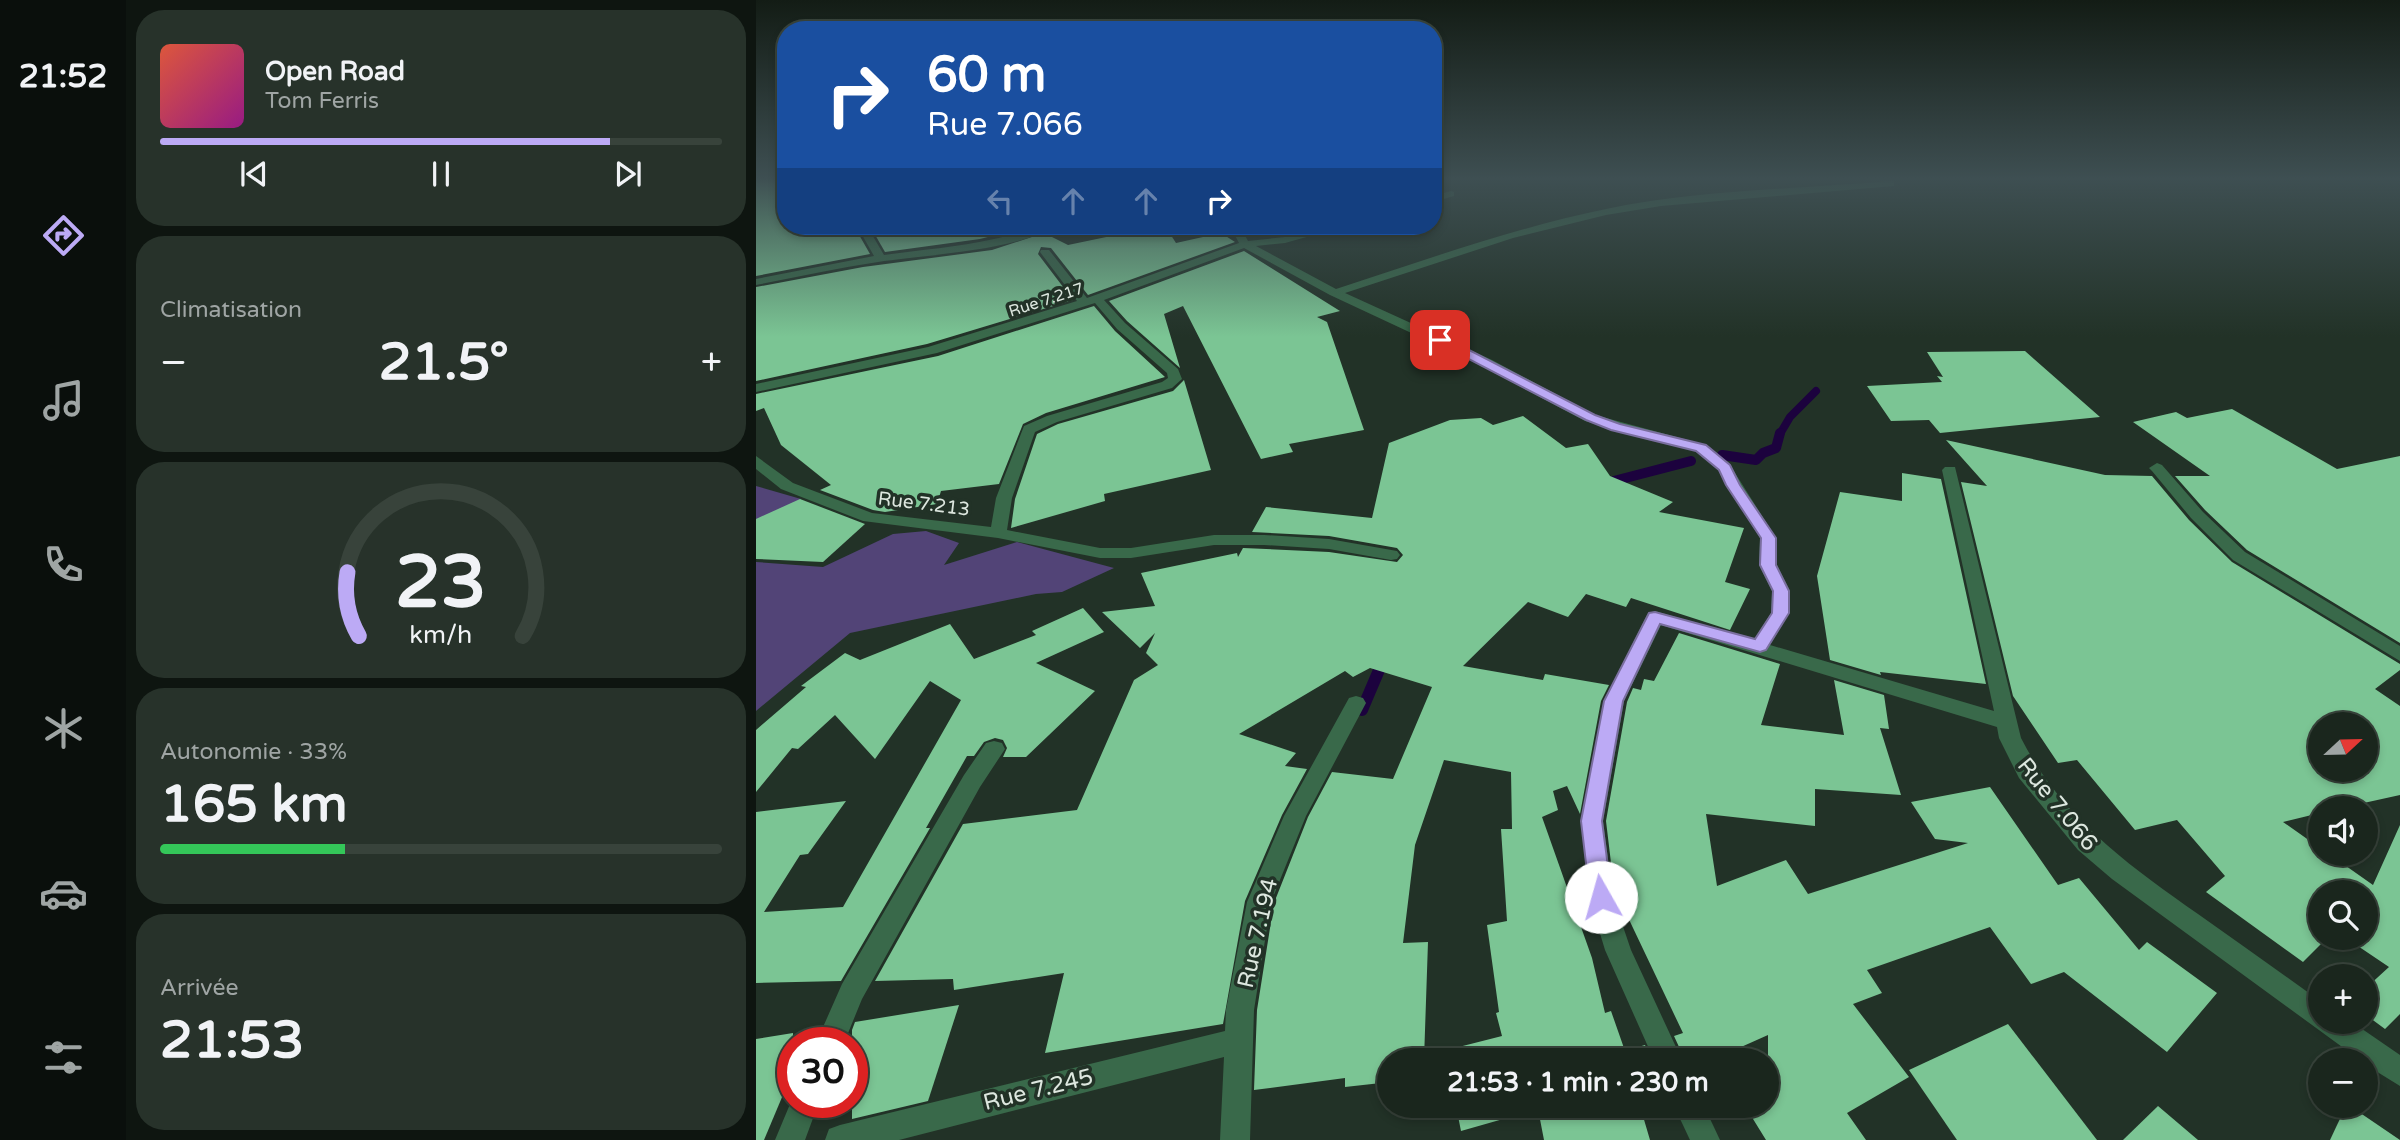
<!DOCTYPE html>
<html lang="fr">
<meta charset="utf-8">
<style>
body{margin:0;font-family:"Varela Round",sans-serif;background:#27322a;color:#f1f3f6;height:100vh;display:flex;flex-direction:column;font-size:26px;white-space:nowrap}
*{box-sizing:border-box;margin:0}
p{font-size:23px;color:#9fa5a4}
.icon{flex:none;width:38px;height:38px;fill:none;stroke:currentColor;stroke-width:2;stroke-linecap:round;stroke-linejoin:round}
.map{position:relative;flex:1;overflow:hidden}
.side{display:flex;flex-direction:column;gap:10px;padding:10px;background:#0e1510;width:630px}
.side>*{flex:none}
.top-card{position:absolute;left:21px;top:21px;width:665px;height:214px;border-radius:28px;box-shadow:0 4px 10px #0003,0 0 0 2px #38433b;background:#1a4fa0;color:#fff;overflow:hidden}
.needle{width:46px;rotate:68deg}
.tools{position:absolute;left:1552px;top:712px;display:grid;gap:14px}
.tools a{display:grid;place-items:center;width:70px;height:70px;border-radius:50%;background:#1a261d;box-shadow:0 4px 10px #0003,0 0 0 2px #38433b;font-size:35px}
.speed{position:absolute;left:21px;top:1027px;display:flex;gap:14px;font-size:35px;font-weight:700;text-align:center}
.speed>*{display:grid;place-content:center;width:91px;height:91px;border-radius:50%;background:#1a261d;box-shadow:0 4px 10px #0003,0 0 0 2px #38433b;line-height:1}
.speed .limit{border:10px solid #d22;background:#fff;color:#111}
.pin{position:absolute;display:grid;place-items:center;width:60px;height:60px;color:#fff;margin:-30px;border-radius:14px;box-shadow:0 4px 10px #0006}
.me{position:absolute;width:77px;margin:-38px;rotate:353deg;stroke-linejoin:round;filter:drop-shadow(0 0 5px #0008)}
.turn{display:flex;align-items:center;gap:24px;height:147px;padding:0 35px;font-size:32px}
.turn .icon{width:91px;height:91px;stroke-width:2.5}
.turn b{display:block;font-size:49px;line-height:60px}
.lanes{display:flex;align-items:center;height:66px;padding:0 35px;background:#0003;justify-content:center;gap:35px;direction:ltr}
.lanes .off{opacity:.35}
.big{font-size:52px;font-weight:700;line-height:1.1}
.side .widget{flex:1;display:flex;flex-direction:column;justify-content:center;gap:10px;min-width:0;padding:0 24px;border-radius:28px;background:#27322a}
.side .dial{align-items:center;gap:0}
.dial svg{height:182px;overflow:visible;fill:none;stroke:#38433b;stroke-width:7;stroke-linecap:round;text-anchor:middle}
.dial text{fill:#f1f3f6;stroke:none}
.song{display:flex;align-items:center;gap:21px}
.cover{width:84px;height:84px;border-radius:10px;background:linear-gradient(135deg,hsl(10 70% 55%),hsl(310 70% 35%))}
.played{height:7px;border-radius:4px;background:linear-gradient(90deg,#bcaaf5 80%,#38433b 80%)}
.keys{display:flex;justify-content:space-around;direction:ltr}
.heat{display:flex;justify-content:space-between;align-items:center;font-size:38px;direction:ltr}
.charge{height:10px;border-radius:5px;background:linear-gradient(90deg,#34c759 33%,#38433b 0)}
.trip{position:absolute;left:621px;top:1048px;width:402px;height:70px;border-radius:35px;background:#1a261d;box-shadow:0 4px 10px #0003,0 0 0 2px #38433b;font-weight:700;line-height:70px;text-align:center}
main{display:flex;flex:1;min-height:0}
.tab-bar{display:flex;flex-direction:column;width:126px;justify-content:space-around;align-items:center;background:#0a0f0c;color:#9fa5a4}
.tab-bar .icon{width:49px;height:49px}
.tab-bar .active{color:#bcaaf5}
.tab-bar b{font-size:32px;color:#f1f3f6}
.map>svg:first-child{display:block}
.green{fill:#524477}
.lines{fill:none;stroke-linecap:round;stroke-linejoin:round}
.stream-far2{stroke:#1c023e;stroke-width:8}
.stream-far1{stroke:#1c023e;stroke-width:10}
.stream{stroke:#1c023e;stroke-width:12}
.building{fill:#7bc594;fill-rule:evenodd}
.street{fill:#39694a;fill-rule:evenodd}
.route{fill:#bcaaf5;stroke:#7a6e9f;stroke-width:2}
.labels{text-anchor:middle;stroke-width:7;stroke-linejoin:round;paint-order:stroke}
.far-street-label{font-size:16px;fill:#dde7df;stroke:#223227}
.street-label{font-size:19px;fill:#dde7df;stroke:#223227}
.near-street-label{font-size:23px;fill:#dde7df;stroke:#223227}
</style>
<main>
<nav class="tab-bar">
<b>21:52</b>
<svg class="icon active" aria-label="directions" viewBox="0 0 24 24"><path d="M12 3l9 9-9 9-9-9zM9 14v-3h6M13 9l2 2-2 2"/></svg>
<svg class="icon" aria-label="music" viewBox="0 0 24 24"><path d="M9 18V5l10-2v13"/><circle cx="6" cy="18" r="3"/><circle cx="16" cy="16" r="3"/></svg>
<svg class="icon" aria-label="phone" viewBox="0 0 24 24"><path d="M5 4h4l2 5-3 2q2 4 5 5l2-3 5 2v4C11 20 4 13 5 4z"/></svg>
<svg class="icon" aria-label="climate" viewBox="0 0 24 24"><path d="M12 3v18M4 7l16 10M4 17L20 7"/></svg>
<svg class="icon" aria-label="car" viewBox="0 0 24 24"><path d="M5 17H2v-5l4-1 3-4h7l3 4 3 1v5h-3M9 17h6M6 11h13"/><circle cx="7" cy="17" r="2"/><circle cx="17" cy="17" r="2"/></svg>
<svg class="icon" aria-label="filters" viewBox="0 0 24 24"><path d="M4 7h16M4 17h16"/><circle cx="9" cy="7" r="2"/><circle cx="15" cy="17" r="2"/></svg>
</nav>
<section class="side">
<div class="widget">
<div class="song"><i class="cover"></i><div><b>Open Road</b><p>Tom Ferris</p></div></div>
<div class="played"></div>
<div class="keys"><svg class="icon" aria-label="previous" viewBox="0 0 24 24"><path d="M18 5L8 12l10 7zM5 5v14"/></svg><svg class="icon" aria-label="pause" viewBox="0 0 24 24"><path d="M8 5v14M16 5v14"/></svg><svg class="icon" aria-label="next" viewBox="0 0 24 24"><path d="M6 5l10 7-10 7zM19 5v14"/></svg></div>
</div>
<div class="widget"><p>Climatisation</p>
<div class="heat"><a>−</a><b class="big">21.5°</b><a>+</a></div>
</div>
<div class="widget dial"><svg viewBox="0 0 100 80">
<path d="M14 69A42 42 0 1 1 86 69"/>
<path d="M14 69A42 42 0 0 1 9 41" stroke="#bcaaf5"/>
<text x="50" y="56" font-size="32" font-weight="700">23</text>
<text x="50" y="72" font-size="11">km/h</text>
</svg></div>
<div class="widget"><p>Autonomie · 33%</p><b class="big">165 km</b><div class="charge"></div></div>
<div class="widget"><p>Arrivée</p><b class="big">21:53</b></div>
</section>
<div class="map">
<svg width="1644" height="1140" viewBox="0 0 1644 1140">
<rect width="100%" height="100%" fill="#223227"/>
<g class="green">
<path d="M0,486L45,499L26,522L0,534Z"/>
<path d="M170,531L203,543L188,565L261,542L358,568L306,592L280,594L94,633L0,711V562L67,567L137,534Z"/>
</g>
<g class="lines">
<path class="stream-far2" d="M1024,434L1034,417L1060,391"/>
<g class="stream-far1">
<path d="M966,455L1000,460L1007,453L1020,448L1024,433"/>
<path d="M850,483L935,461"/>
</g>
<path class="stream" d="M606,710L626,663"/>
</g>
<g class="building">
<path d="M0,178H30V226H98L114,254L0,276Z"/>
<path d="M114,226H275L224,239L129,252Z"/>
<path d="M403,226H409L420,243L465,233L479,242L332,295L295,248L285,247L282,254L317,300L171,344L0,381V287L107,267L236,250L288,233L312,245Z"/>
<path d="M488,251L584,311L561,317L571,322L608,430L533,444L537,452L505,459L427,306L408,314L424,368L371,321L353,301Z"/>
<path d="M338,306L359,331L409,377L290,413L267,424L243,484L185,491L181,504L129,512L117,510L64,490L75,485L25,445L8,408L0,411V394L182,356Z"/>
<path d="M1269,351L1344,417L1184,433L1173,420L1135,421L1111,386L1186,382L1181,376L1187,377L1171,352Z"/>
<path d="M428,380L455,470L348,494L349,501L255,528L259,499L281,434L302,424L417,391Z"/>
<path d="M1476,409L1581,469L1644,456V643L1491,550L1449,510L1419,476H1454L1377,422L1420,412L1431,418Z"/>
<path d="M767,416L810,448L832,444L854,476L917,502L903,512L988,528L969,582L994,589L974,630L875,598L870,607L830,594L812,617L772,602L707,666L787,680L789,674L853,685L845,701L824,814L811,786L797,791L802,810L786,817L836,958L849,1013L855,1011L869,1051L889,1045L895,1060H689L687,1051L746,1036L740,1013L743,1012L731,925L751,921L745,829H756L755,772L688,760L659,845L647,943L672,942L668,1060H634V1082L589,1087V1078L498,1090L501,1010L518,903L552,817L576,772L637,779L676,687L614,668L597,677L589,671L483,734L540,753L529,766L551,769L526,815L489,901L467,1024L289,1053L308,973L198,990L197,979L119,981L207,824L321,810L378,680L402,665L390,653L399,633L384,648L346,612L399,606L385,573L481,553L482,557L487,548L573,552L641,562L647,555L641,548L573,536L496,532L510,507L616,518L633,443L694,420L725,418L737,425Z"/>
<path d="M1190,440L1349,475L1396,476L1433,520L1476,562L1644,664V670L1619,689L1644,706V795L1585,808H1564V813L1527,822L1564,848V854H1573L1617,885L1644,825V1014L1629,1029L1610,1015V988L1633,967L1590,938H1610V892H1564V938H1571L1547,962L1450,892L1469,876L1421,820L1379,830L1321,760L1302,763L1257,696L1205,482L1231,486ZM1564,724H1610V770H1564Z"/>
<path d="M1146,473L1185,479L1230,684L1124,672L1125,675L1074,660L1061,576L1084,492L1146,501Z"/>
<path d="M44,499L109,524L67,562L0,559V519Z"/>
<path d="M327,608L348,632L280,663L339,691L270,757H247L251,748L247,740L239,738L228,742L218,756H211L170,828H174L85,981L0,983V812L90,801L52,854L44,855L8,912L87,907L205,700L174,681L119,759L79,715L42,749L36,748L0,792V730L50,687L45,686L89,653L104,660L194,624L218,659L280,635L276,631Z"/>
<path d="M923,633L1024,664L1005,725L1088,735L1078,680L1128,695L1133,729L1124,728L1145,795L1059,789V826L950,814L961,886L1030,860L1052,894L1212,843L1179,839L1155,802L1234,787L1302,885L1323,878L1383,950L1391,942L1461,993L1411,1052L1308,972L1275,984L1234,927L1111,970L1126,993L1097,1004L1153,1077L1091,1113L1110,1140H1010L989,1106H1012V1035L956,1060H929L918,1036L927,1033L858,888L850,821L871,702L877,688L885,690L888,679L898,681Z"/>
<path d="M203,1005L172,1101L96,1119V1030L99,1022Z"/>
<path d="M1252,1024L1341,1140H1201L1153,1070Z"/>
<path d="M37,1033V1071L8,1140H0V1039Z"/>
<path d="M700,1106H884L894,1140H788L782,1109L705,1131Z"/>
<path d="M1402,1106L1442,1140H1367Z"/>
<path d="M1590,1106H1594L1644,1140H1574Z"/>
</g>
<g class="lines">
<g class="street">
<path d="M1135,181L1138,182V186L905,206L850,215L757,238L589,293L736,360L839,415L950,445L974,465L1020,538L1021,565L1034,591L1033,613L1014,645L1238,711L1186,470L1189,467H1199L1265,738C1305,817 1371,864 1442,914C1483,943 1524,972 1564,1001V1022H1596L1644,1055V1086L1610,1065V1060H1604L1356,879L1322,850L1263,778L1243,738L1241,727L905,625L868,701L847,821L857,897L875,950L926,1060H898L849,950L833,897L825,821L848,701L892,613L899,611L998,640L1015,613L1016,591L1003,565L1004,538L962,470L940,451L829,421L726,366L574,295L488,248L348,300L369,323L422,369L426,379L416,388L301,422L279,432L256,498L251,530L344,548H375L458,535H508L573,539L641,551L644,555L641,559L635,560L573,549L508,545H458L375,558H344L242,538L107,521L25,489L0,469V456L37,483L116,513L235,527L240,498L268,426L291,416L406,382L412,378L411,373L361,329L339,303L181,353L0,392V384L172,347L321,301L284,252L285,250H293L331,298L483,243L474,226H484L492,241L529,237L574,226H590L529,243L500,246L580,289C669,260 758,228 850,209C942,190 1041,189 1135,181Z"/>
<path d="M695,191L698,192V196L677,202V196Z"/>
<path d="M101,226H111L128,255C164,250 202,247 238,239C255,236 275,226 291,226V229C262,250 161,256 122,262C81,268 41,277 0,285V279L118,256Z"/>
<path d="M1401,463L1406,465L1447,512L1489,552L1644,646V661L1477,560L1435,518L1396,471L1393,468Z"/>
<path d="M600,696L607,698L610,703L550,816L515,902L498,1010L494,1140H464L468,1057L143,1140H69L73,1129L84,1125L469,1031L470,1010L491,902L528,816L593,698Z"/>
<path d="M238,741L246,743L249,749L224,787L106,999L88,1043H60L86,984L208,775L230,743Z"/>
<path d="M37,1097V1102H63L49,1140H19Z"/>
<path d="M918,1106H948L964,1140H934Z"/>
</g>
</g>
<linearGradient id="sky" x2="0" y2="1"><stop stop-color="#131c15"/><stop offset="0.53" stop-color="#3e4f52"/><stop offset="1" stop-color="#3e4f52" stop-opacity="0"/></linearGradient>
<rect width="1644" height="337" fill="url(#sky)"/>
<path class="route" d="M680,337H688L839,415L864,424L950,445L974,465L984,485L1020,538V565L1033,591V613L1010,650L1004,652L904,624L867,701L846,821L856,897L853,904L845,907L837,904L834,897L825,821L848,701L893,613L899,612L999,639L1016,613L1017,591L1004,565L1005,538L970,485L963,470L940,451L855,430L830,420L680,342Z"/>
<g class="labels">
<g class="far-street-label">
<text transform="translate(290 299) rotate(-18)" y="6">Rue 7.217</text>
</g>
<g class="street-label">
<text transform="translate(168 503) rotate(7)" y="7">Rue 7.213</text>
</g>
<g class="near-street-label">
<text transform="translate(1302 804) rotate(51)" y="8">Rue 7.066</text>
<text transform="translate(501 933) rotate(-77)" y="8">Rue 7.194</text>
<text transform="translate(282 1089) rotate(-14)" y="8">Rue 7.245</text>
</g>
</g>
</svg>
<div class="tools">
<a><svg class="needle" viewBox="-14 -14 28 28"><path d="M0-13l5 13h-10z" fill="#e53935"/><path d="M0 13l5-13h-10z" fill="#9fa5a4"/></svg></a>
<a><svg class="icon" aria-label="sound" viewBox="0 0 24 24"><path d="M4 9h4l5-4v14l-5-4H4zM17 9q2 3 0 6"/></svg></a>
<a><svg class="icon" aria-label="search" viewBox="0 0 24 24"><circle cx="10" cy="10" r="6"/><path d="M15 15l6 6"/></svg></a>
<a>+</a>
<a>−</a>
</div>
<div class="speed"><div class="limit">30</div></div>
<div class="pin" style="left:684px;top:340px;background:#d93025"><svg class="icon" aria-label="arrive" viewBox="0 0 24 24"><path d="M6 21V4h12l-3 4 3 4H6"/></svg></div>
<svg class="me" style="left:845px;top:897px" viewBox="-20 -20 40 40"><circle r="19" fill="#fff"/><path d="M0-13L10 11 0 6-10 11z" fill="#bcaaf5"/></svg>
<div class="trip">21:53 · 1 min · 230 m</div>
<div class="top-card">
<div class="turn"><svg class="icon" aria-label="right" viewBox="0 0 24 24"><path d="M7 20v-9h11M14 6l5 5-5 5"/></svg><div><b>60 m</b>Rue 7.066</div></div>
<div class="lanes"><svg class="icon off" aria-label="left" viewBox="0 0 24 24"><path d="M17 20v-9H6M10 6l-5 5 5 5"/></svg><svg class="icon off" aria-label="ahead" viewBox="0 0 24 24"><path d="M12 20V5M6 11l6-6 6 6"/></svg><svg class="icon off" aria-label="ahead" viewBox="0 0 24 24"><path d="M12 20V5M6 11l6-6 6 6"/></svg><svg class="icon" aria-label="right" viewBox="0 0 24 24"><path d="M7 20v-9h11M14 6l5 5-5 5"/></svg></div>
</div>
</div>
</main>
